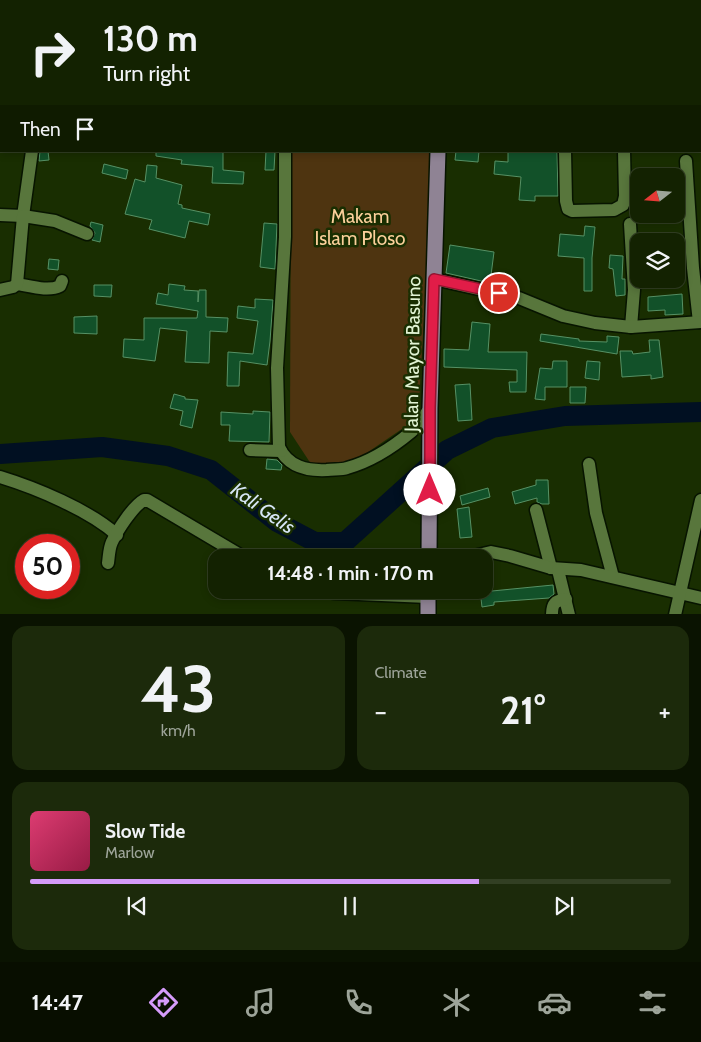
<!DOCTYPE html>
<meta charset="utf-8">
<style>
body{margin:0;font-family:Cabin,sans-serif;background:#1c2a0b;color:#f1f3f6;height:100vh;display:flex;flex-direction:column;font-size:19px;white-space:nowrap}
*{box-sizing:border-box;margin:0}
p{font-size:16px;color:#9da499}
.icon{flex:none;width:28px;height:28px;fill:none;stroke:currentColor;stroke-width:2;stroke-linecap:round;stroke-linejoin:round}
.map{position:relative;height:614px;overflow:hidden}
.panel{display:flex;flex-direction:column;gap:12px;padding:12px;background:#0a1301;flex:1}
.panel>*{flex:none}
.guide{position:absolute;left:0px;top:0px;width:701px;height:152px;box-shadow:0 2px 8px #0003,0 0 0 1px #323f23;background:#132201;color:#f1f3f6;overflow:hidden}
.needle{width:32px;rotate:253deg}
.fabs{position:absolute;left:630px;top:168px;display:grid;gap:10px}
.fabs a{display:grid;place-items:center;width:55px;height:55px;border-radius:10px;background:#132201;box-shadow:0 2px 8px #0003,0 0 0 1px #323f23;font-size:25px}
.speed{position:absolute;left:15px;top:534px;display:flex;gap:10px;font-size:25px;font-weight:700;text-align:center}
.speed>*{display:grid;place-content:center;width:65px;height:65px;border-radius:50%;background:#132201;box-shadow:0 2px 8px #0003,0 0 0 1px #323f23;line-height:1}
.speed .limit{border:8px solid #d22;background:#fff;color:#111}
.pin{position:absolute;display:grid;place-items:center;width:42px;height:42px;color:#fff;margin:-21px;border:2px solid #fff;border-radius:50%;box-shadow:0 1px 5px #0007}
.me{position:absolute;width:55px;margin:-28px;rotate:0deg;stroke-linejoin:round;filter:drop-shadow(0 0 4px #0008)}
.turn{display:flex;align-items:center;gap:18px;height:105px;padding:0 20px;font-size:22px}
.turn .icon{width:65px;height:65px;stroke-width:2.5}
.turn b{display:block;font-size:35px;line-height:42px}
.then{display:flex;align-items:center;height:48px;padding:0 20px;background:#0003;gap:10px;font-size:19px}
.big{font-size:38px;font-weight:700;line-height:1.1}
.panel .tile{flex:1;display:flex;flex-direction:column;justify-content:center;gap:8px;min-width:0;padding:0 18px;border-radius:15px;background:#1c2a0b}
.panel .dial{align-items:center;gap:0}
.dial b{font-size:65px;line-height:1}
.song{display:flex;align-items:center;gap:15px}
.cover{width:60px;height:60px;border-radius:8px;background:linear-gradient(135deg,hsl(340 70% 55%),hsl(340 70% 35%))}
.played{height:5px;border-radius:2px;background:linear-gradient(90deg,#d59bfa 70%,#323f23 70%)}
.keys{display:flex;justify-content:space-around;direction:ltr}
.heat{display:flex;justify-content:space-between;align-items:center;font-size:28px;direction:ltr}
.panel .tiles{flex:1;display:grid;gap:12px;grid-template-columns:1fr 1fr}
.tile:last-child{grid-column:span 2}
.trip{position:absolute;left:208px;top:549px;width:285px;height:50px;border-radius:15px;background:#132201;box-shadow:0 2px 8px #0003,0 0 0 1px #323f23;font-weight:700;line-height:50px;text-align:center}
.menu{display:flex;height:80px;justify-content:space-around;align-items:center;background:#080e00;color:#9da499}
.menu .icon{width:35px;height:35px}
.menu .selected{color:#d59bfa}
.menu b{font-size:22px;color:#f1f3f6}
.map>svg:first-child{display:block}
.green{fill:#4e3410}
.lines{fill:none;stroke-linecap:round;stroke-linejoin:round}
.river{stroke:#011022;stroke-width:20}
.building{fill:#125129;stroke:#569165}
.minor-casing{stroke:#071400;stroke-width:15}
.major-casing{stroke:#071400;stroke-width:18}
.minor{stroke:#58763c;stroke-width:12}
.major{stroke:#8f8394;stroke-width:15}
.route-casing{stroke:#92132f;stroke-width:12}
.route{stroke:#e11d48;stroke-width:9}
.labels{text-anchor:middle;stroke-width:5;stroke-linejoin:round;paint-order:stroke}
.park-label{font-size:19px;fill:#fbcf9a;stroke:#192e01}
.street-label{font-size:19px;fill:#e1f3d3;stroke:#192e01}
.water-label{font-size:20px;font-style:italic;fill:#d7e6f7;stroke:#192e01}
</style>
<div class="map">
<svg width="701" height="615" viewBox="0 0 701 615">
<rect width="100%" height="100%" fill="#192e01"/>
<g class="green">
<path d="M292,0H439L292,1Z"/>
<path d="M291,151H434L418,418L352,463L313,467L290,432Z"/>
</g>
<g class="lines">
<path class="river" d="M0,454L102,447L168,456L211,470L277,522L315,542H345L447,450L492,428L565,416L701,412"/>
</g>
<g class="building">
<path d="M40,151H48L49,160L39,161Z"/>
<path d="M156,151H223V170L244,172L243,184L212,183L213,167L181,164L182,160L156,156Z"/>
<path d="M266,151H275L274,170H265Z"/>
<path d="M456,151H479L478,162L455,160Z"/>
<path d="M508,151H557L558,196H535V201L519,200L521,177L494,174L495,161L508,162Z"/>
<path d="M104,164L128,170L126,179L102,173Z"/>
<path d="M147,165L157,166L156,178L182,185L178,204L182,205V208L210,214L208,225L189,221L185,238L149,229L152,220L125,214L135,179L145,182Z"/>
<path d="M91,222L103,225L100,242L92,240L95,233L90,226Z"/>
<path d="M264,223L277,224L275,269L260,267Z"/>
<path d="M585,226L595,227L592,258V291H584V258L558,256L560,234L584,236Z"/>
<path d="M450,245L494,252L490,283L446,273Z"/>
<path d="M610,255L623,256L622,279H625V295L616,296L613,269L609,268Z"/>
<path d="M49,259L59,260L58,270L48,269Z"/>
<path d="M169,284L185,286L184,290L198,291V302L199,290H206V317L228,318L227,332L210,331L209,363L185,362L187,331L160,328L155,361L123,357L124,339L144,340V318H197L198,311L156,304L158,293L168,295Z"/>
<path d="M94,285H112L111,297L94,296Z"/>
<path d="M682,294L683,314L665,315V310L648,311V297Z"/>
<path d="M255,299L273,300L270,341L267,365L240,361L239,386H227L228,352L253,354L258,321L237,318L238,306L255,308Z"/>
<path d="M97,316V334L74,333V317Z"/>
<path d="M472,322L490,324L488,352H527L526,392H510L509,382H517V370L444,367V349L469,350Z"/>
<path d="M541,334L579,339V341L607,342V336L619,337L617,354L540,341Z"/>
<path d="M649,340H659L663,377L651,379V375L622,377L620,351H632L633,354L650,352Z"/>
<path d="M553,361H567V387H545V400L535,399L540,368L552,369Z"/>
<path d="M587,361L600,362L599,380L585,378Z"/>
<path d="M470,384L472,420L458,421L455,385Z"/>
<path d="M570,387H586L585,403H570Z"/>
<path d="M174,394L185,397V399L198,400L192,428L180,425L183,411L170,408Z"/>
<path d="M253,411L270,412L269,442L229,441L230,425H221V412L253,414Z"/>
<path d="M267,459L277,460L282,465L281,470L266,469Z"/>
<path d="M536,480H548L549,504H542L537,502V498L515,504L512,492L536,485Z"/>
<path d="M488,488L490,497L462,505L460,496Z"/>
<path d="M469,507L472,537L460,538L457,509Z"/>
<path d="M489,569L492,591L553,585L554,594L549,598L494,602V605L482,607L480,590H484V570Z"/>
</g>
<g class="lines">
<g class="minor-casing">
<g id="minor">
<path d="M42,0V1"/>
<path d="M283,0V1"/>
<path d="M700,30H701"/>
<path d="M285,151V237L277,368L279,447C288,467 307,471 327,470C334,469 341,470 347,468C369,462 393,447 411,432C418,426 424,416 430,408"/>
<path d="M565,151L566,201L568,209L572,211L614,210L623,205L625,196L624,151"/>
<path d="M686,161L693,268L699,322"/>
<path d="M0,215L23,216L32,151"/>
<path d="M630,224L634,290L631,327"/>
<path d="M434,279L519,298L563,316L595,323L631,327L701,322"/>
<path d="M17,284C30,286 48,292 60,286L62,281"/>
<path d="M0,290L13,287L17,284L23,216L55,221L87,234"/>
<path d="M250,450L281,451"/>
<path d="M589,464L596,513L613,577"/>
<path d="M0,477C36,488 89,510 117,535"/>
<path d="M536,510L551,568"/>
<path d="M465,558L491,552L510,556L551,568L581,570L701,598"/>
<path d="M108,563C109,556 109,548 112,542C117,531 133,506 144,500H147L245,558"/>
<path d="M558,570L569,615"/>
<path d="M317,590L335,593L428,597"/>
<path d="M552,615C552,603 555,601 566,599"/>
<path d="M675,615L701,500"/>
</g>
</g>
<g class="major-casing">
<g id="major">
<path d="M445,1V0"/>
<path d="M429,558L430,408L438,151"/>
<path d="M428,615V590"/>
</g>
</g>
<use href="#minor" class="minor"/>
<use href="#major" class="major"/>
</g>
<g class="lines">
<g class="route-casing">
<path id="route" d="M430,490V408L434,279L499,293"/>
</g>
<use href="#route" class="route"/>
</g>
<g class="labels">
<g class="park-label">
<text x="360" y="223">Makam<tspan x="360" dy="22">Islam Ploso</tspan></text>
</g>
<g class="street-label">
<text transform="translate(412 354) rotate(-89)" y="7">Jalan Mayor Basuno</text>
</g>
<g class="water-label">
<text transform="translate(263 508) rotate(35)" y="7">Kali Gelis</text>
</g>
</g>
</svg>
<div class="fabs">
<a><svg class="needle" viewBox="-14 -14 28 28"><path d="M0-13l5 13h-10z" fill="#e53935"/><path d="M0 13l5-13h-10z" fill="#9da499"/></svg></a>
<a><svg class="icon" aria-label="layers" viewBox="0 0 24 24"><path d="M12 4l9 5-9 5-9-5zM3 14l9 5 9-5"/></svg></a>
</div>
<div class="speed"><div class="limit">50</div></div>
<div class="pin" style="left:499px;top:293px;background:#d93025"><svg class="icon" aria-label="arrive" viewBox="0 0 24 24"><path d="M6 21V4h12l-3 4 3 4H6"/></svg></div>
<svg class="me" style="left:430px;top:490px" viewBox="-20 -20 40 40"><circle r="19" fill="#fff"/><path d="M0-13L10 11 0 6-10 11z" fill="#e11d48"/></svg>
<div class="trip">14:48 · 1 min · 170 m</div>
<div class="guide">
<div class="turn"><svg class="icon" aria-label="right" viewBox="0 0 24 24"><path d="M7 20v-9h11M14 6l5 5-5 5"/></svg><div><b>130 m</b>Turn right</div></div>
<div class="then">Then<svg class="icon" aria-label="arrive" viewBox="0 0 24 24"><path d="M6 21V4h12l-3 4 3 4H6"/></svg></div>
</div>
</div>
<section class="panel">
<div class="tiles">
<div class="tile dial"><b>43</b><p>km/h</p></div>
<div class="tile"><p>Climate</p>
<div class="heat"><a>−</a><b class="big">21°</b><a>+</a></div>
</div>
<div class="tile">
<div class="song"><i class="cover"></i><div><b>Slow Tide</b><p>Marlow</p></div></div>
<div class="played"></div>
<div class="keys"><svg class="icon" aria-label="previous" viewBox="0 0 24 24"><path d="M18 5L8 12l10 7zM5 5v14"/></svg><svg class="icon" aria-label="pause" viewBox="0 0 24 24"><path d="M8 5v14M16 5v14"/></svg><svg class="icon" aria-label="next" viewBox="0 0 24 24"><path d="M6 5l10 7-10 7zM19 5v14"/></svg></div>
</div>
</div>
</section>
<nav class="menu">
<b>14:47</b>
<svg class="icon selected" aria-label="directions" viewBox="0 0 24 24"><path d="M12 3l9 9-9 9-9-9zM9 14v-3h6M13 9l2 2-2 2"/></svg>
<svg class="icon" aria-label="music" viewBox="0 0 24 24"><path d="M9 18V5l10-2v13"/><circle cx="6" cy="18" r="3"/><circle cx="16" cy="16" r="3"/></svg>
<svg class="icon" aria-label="phone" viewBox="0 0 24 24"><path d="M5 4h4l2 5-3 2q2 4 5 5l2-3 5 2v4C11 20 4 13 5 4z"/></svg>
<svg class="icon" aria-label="climate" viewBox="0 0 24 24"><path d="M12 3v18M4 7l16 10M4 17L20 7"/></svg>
<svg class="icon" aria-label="car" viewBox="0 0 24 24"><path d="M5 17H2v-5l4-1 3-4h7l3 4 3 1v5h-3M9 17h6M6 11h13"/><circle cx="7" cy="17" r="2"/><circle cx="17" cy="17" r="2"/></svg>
<svg class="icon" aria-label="filters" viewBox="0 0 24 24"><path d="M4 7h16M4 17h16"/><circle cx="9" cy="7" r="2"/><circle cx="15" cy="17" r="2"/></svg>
</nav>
